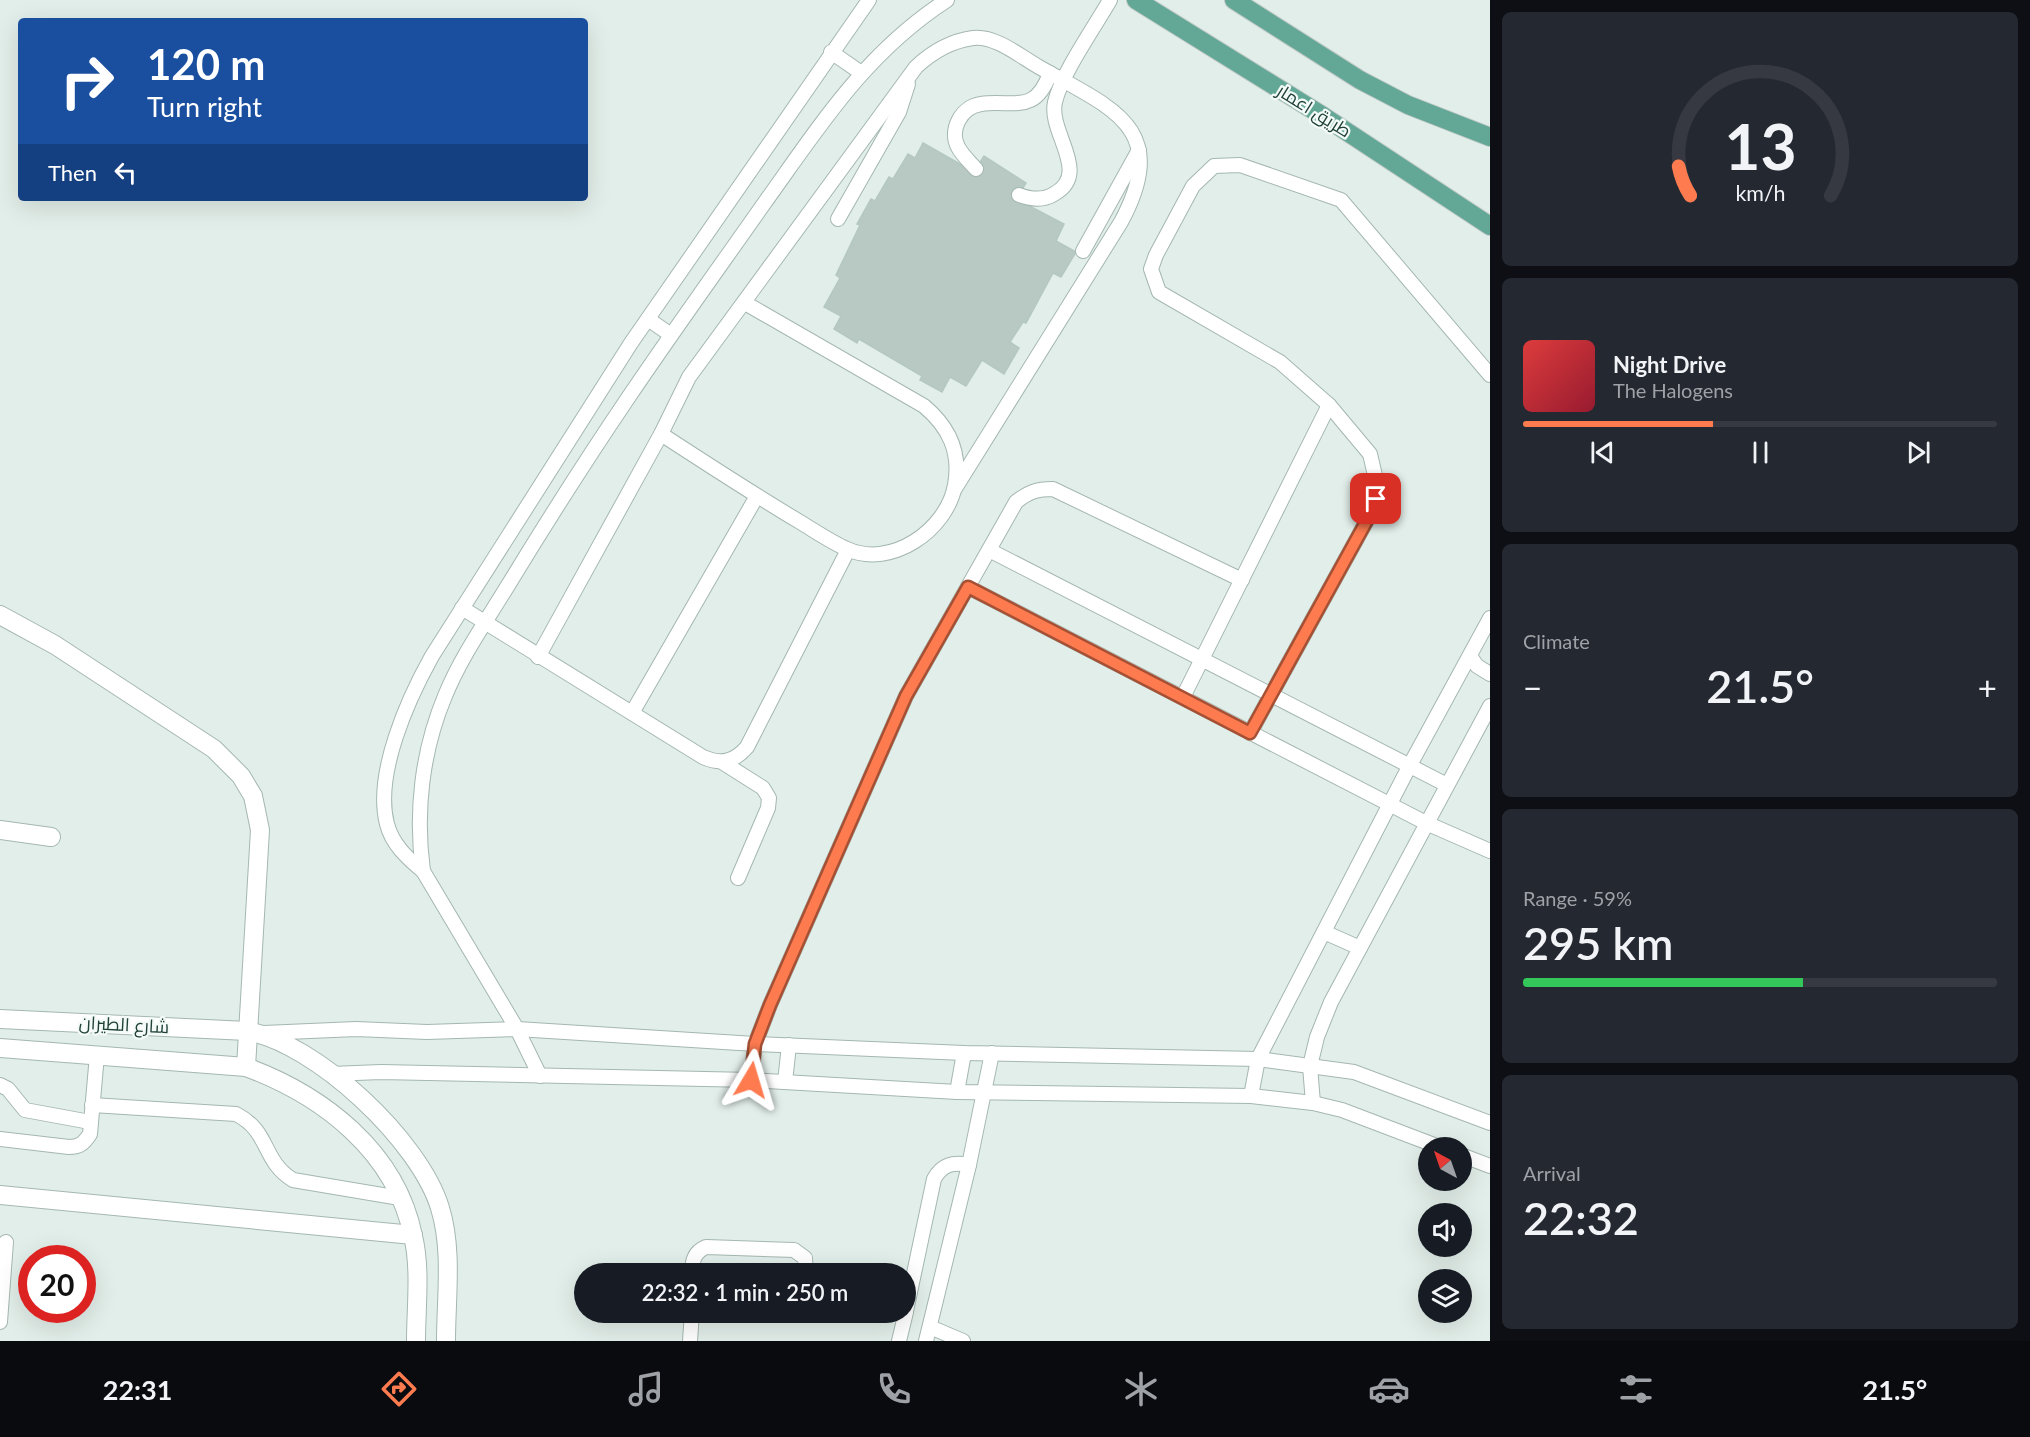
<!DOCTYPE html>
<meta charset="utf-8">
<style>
body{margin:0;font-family:Lato,Cairo,sans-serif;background:#242831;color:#f1f3f6;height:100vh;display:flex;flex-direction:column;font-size:22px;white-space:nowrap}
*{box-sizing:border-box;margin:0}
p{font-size:20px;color:#9ea1a6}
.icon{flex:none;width:33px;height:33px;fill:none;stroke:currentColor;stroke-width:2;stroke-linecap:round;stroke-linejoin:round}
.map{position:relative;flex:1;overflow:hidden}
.sheet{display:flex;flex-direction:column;gap:12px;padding:12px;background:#0d0f14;width:540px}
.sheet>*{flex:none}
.banner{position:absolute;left:18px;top:18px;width:570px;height:183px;border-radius:6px;box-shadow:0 6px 24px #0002;background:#1a4fa0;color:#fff;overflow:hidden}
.needle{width:39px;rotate:320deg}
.controls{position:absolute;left:1418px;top:1137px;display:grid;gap:12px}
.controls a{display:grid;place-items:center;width:54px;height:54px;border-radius:50%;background:#171b24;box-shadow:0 6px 24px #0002;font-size:30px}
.speed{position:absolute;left:18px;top:1245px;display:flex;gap:12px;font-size:30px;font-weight:700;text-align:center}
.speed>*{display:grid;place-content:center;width:78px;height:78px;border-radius:50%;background:#171b24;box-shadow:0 6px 24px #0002;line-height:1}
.speed .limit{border:9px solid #d22;background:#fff;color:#111}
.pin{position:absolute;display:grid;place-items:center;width:51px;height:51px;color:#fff;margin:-26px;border-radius:12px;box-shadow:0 3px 9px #0006}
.me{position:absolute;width:66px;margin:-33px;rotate:7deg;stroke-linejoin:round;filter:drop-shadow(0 0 4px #0008)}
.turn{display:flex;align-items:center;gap:21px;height:126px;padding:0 30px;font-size:27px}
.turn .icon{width:78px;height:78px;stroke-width:2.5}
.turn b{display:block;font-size:42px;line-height:51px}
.then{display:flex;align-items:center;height:57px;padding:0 30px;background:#0003;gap:12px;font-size:22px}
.big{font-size:45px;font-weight:600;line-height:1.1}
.sheet .tile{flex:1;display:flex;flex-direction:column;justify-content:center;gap:9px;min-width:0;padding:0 21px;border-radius:9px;background:#242831}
.sheet .dial{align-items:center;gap:0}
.dial svg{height:156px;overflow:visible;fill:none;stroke:#363941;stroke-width:7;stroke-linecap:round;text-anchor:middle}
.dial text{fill:#f1f3f6;stroke:none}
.song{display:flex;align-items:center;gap:18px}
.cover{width:72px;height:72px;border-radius:9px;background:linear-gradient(135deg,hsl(0 70% 55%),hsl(350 70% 35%))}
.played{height:6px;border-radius:3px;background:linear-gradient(90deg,#fe7b50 40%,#363941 40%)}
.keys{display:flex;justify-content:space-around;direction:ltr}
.heat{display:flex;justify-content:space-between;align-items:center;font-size:33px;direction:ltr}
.charge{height:9px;border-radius:4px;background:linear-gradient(90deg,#34c759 59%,#363941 0)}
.trip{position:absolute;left:574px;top:1263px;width:342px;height:60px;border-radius:30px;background:#171b24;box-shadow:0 6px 24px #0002;font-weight:600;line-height:60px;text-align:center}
.tab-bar{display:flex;height:96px;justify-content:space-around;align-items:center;background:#090b0e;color:#9ea1a6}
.tab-bar .icon{width:42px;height:42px}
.tab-bar .on{color:#fe7b50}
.tab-bar b{font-size:27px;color:#f1f3f6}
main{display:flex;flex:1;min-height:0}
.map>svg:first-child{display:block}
.building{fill:#b7c9c2;stroke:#b4c8c0;stroke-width:1.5}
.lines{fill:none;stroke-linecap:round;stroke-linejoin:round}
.service-casing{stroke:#a4b7b0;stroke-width:16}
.minor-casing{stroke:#a4b7b0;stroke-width:20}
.tertiary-casing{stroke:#a4b7b0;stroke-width:20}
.primary-casing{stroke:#c1cac7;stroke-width:20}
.service{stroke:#fff;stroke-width:14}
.minor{stroke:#fff;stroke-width:18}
.tertiary{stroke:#fff;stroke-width:18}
.primary{stroke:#63a796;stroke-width:18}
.route-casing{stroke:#a55034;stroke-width:15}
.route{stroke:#fe7b50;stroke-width:10}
.labels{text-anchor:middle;stroke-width:4.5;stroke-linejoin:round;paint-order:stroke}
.street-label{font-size:18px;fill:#204138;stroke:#f3faf7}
</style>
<main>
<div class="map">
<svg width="1490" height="1341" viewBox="0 0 1490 1341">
<rect width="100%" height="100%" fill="#e2eee9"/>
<path class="building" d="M923,143L974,172L984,156L1026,183L1016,199L1064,224L1056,241L1076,252L1061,277L1053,273L1026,323L1023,322L1010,342L1019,348L1004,374L982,360L966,386L950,377L942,392L920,380L922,376L859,339L857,343L834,329L841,316L824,307L840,278L836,275L860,225L857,224L871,199L875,201L889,177L893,179L908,154L915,158Z"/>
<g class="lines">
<g class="service-casing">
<g id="service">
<path d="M831,52L860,72"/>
<path d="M976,169C970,162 962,155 958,147C949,130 961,107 981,104C1012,99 1035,116 1050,73"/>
<path d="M1019,195C1030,199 1043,201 1054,194C1092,173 1048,133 1055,102C1062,73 1094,28 1110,0"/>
<path d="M838,219L899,112L908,84"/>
<path d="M1083,251L1139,150"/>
<path d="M648,319L671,335"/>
<path d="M661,434C707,464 753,494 800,522C815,531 831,542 847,549C891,569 947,530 955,485C961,452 949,427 924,406L745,303"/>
<path d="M989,550L1447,785"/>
<path d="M968,587L1426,823L1490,851"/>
<path d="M462,608L703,757C721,765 734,762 747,747L848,550"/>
<path d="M1470,656L1477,666L1490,674"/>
<path d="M538,657L661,434L689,377L916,67C932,52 951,41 973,38C995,35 1021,57 1039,67C1111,108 1172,127 1121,222L954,490"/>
<path d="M1183,697L1329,405"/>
<path d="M632,713L757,496"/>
<path d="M1250,733L1371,513L1377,484L1370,454L1329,405L1280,362L1159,292L1151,269L1156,255L1193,186L1214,166L1240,165L1341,200L1490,375"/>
<path d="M722,762L763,788L769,798L768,808L738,878"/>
<path d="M423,871C415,812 422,751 445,696C461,657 485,623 507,587C546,523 586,460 628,398C672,333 718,269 763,205C819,127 865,53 947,0"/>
<path d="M1324,932L1360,948"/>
<path d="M264,1033L356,1029L427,1032L517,1029L755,1044L964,1053L1258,1059L1354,1072L1490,1123"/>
<path d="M331,1074L381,1072L751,1080L957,1092L1251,1096L1313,1103L1342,1110L1442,1148"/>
<path d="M540,1076L517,1029L423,871C407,858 392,844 387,824C374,774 408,699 432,656L631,343L869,0"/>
<path d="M751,1080L755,1044L770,1005L906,696L1016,502C1028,492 1037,489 1053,489L1242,580"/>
<path d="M785,1082L789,1045"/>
<path d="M0,1085L8,1089L25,1110L90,1122"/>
<path d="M957,1092L964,1053"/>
<path d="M1251,1096L1258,1059L1410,765L1490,618"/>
<path d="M1313,1103L1310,1066L1317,1037L1331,1002L1490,706"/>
<path d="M92,1105L236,1114C271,1132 261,1160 293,1180L400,1198"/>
<path d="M0,1139L69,1147C80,1147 84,1143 90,1134L97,1055"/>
<path d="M1461,1155L1490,1166"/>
<path d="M692,1274C692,1261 694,1252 706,1247L794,1250L805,1258L806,1274"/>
<path d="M906,1311L934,1179C942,1164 953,1162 969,1165"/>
<path d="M0,1322L6,1242"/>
<path d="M930,1327L963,1341"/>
<path d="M690,1341L692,1312"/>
<path d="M899,1341L906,1312"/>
<path d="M926,1341L969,1165L992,1053"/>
</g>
</g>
<g class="minor-casing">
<g id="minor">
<path d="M0,615L55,645L214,749L241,776L253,796L260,830L246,1067"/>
<path d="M0,830L51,837"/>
<path d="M0,1195L413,1235"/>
</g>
</g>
<g class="tertiary-casing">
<g id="tertiary">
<path d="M0,1019L247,1031C316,1043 420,1141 440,1208C453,1250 446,1298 446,1341"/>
<path d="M0,1048L246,1067C322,1095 396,1151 413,1236C421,1269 416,1307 416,1341"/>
</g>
</g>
<g class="primary-casing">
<g id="primary">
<path d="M1136,0L1323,116L1490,226"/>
<path d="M1234,0L1360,80L1408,105L1490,137"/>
</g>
</g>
<use href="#service" class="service"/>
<use href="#minor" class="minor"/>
<use href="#tertiary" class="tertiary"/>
<use href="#primary" class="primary"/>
</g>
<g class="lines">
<g class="route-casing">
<path id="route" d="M751,1080L755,1044L770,1005L906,696L968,587L1250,733L1371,513L1376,499"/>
</g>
<use href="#route" class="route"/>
</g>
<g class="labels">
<g class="street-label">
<text transform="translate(1314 111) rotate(32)" y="6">طريق اعمار</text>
<text transform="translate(124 1025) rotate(3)" y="6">شارع الطيران</text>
</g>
</g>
</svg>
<div class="controls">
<a><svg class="needle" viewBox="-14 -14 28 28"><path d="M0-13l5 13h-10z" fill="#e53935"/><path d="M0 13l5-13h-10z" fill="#9ea1a6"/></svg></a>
<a><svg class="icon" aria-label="sound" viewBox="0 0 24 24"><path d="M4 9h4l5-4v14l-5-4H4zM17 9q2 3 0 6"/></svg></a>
<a><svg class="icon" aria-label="layers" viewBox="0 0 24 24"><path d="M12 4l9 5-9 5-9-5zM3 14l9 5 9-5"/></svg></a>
</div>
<div class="speed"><div class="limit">20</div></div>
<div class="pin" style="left:1376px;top:499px;background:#d93025"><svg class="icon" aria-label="arrive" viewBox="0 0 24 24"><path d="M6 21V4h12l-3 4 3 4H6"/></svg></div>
<svg class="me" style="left:751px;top:1080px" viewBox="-20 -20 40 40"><path d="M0-17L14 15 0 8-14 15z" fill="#fe7b50" stroke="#fff" stroke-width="4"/></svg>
<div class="trip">22:32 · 1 min · 250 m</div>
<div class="banner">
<div class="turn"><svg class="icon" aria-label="right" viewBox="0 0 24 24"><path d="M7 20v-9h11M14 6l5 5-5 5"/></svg><div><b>120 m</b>Turn right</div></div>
<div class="then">Then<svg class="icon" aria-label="left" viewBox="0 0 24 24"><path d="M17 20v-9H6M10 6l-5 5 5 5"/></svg></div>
</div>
</div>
<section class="sheet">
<div class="tile dial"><svg viewBox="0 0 100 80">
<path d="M14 69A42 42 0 1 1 86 69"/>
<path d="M14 69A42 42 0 0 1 8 54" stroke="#fe7b50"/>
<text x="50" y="56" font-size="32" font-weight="700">13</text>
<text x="50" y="72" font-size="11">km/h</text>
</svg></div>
<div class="tile">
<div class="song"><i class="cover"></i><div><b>Night Drive</b><p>The Halogens</p></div></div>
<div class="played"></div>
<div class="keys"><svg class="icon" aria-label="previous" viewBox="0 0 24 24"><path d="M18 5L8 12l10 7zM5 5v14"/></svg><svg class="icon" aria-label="pause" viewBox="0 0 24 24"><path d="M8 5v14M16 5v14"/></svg><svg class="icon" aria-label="next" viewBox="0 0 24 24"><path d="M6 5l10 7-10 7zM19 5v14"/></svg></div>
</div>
<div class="tile"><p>Climate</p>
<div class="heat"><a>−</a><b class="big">21.5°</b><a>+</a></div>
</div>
<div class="tile"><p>Range · 59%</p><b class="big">295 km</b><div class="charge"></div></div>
<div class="tile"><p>Arrival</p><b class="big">22:32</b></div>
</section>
</main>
<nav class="tab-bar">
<b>22:31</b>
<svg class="icon on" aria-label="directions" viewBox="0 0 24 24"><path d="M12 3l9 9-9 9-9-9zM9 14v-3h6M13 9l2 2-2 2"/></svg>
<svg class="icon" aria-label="music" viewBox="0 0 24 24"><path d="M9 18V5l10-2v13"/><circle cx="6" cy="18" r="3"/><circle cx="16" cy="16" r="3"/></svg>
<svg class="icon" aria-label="phone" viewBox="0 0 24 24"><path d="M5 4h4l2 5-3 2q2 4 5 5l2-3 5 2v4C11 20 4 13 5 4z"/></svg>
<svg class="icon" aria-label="climate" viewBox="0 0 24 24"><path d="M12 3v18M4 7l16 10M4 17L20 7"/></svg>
<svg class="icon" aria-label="car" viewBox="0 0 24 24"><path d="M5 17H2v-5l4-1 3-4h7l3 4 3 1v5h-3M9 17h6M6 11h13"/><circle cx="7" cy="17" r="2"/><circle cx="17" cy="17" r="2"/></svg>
<svg class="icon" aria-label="filters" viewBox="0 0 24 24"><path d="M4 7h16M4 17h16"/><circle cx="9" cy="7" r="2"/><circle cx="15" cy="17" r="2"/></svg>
<b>21.5°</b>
</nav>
